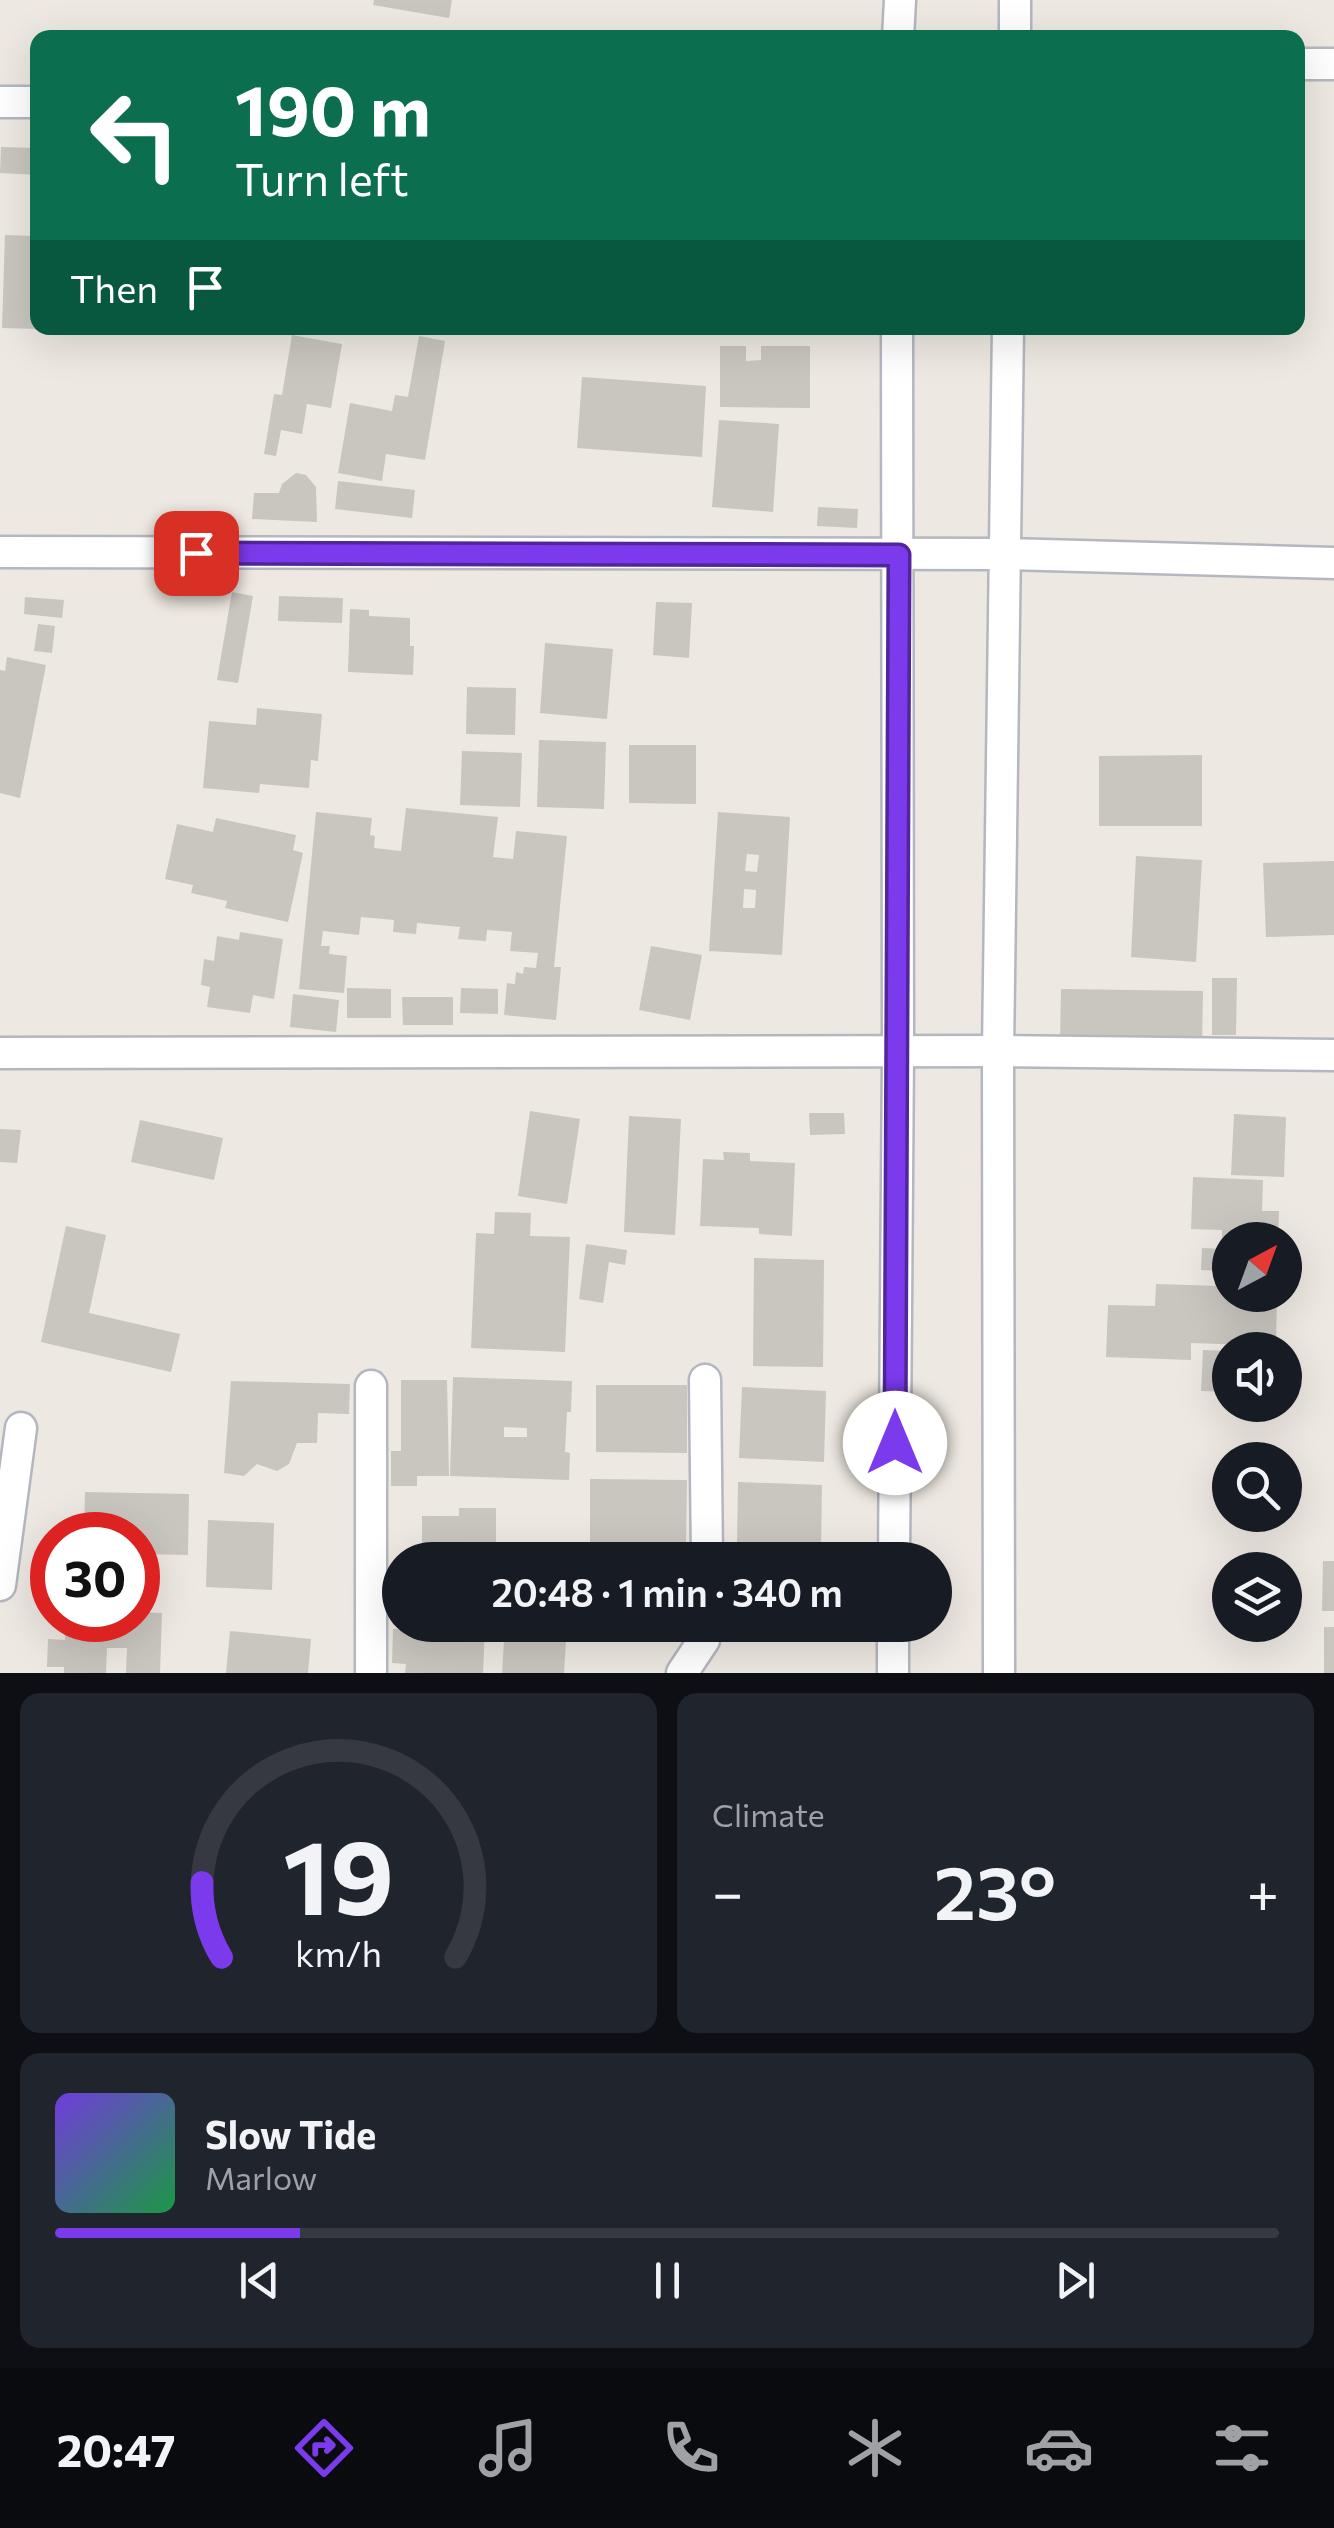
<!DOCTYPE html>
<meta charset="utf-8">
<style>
body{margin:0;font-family:Commissioner,sans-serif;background:#20242c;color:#f1f3f6;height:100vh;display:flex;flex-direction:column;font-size:38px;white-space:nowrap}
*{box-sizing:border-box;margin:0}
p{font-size:32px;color:#9ea1a6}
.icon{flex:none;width:55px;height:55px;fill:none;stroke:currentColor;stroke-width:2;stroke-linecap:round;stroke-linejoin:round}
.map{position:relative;height:1673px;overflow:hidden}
.side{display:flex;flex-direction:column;gap:20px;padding:20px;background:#0d0f14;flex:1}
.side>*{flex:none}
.banner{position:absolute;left:30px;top:30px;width:1275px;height:305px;border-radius:20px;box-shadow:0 10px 40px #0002;background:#0b6e4f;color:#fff;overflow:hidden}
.needle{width:65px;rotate:41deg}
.buttons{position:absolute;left:1212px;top:1222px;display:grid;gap:20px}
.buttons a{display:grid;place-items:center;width:90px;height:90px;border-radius:50%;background:#171b24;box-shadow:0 10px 40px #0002;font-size:50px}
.speed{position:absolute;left:30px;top:1512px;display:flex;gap:20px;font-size:50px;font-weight:700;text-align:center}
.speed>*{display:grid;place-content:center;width:130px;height:130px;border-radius:50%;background:#171b24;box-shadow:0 10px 40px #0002;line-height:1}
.speed .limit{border:15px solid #d22;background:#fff;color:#111}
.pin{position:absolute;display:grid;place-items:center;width:85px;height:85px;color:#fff;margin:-42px;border-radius:20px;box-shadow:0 5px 15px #0006}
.me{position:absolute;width:110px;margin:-55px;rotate:0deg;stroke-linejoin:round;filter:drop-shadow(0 0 8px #0008)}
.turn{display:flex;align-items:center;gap:35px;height:210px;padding:0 40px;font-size:45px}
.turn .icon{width:130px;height:130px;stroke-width:2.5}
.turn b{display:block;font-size:70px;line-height:85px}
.then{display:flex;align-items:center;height:95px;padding:0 40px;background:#0003;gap:20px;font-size:38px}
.big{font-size:75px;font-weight:600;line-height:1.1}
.side .widget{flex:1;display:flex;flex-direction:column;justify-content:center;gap:15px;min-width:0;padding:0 35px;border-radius:20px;background:#20242c}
.side .dial{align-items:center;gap:0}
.dial svg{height:260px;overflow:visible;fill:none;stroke:#363941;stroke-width:7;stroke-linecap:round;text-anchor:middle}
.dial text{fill:#f1f3f6;stroke:none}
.song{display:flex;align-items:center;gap:30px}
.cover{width:120px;height:120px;border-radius:15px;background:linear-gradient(135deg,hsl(260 70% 55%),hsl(140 70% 35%))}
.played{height:10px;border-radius:5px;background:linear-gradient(90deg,#7c3aed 20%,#363941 20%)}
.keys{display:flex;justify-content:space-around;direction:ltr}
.heat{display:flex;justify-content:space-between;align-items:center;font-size:55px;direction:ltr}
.side .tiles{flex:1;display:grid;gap:20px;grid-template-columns:1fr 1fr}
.widget:last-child{grid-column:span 2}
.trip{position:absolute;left:382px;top:1542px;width:570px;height:100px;border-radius:50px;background:#171b24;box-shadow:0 10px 40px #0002;font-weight:600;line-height:100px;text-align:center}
.tabs{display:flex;height:160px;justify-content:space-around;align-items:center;background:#090b0e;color:#9ea1a6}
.tabs .icon{width:70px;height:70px}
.tabs .current{color:#7c3aed}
.tabs b{font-size:45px;color:#f1f3f6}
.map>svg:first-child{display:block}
.building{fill:#c9c6bf;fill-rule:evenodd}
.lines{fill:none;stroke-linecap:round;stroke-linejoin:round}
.minor-casing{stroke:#b4b7bf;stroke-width:35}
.minor{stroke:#fff;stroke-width:30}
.route-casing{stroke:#51269a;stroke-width:25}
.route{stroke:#7c3aed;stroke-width:18}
</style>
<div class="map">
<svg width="1334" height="1673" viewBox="0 0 1334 1673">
<rect width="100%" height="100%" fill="#ede8e1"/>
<g class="building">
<path d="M374,0H452L449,18L373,5Z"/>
<path d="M1,147L38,148V175L0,173Z"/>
<path d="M5,235L34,236L33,248H38V329L2,328Z"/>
<path d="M86,328H129L128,332L86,331Z"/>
<path d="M292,335L342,344L331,408L307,404L302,434L281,430L276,456L264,454L274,394L282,395Z"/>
<path d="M419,336L445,341L425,460L386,454L382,481L338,473L350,403L392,411L395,395L408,397Z"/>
<path d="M720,346H746V361L761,360V346H810V408L720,407Z"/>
<path d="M582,377L706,386L702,457L577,448Z"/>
<path d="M719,420L779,424L773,512L712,507Z"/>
<path d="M296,473L306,475L316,487L317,522L252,519L254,493H279L282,484Z"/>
<path d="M338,481L415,490L412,518L335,509Z"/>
<path d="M818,507L858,509L857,528L817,526Z"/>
<path d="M232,592L253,596L238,683L217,680Z"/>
<path d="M279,596L343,598L342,623L278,621Z"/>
<path d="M25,597L64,600L62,618L24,614Z"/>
<path d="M656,602L692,603L689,658L653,655Z"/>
<path d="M350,609L369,610V616L410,618V646H414L413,675L348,672Z"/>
<path d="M38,624L55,626L52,653L34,651Z"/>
<path d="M545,643L613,649L607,719L540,713Z"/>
<path d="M7,657L46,665L20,798L0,793V670L5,671Z"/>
<path d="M467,687L516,688L515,735L466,734Z"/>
<path d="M257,708L322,714L318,761L311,760L309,788L260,784L259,793L203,788L209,721L256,725Z"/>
<path d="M539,740L606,742L604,809L537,807Z"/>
<path d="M629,745H696V804L629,803Z"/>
<path d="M462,751L522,753L520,807L460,805Z"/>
<path d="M1202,755V826H1099V756Z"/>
<path d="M406,808L498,817L493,857L513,859L516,831L567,836L554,967H561L556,1020L504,1015L507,983L515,984L516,972L523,974L524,967L536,968L538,953L510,951L512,932L487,930L486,941L458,939L460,927L417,923L416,934L393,932L394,920L361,917L359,935L323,931L321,946H330L329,954L347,956L344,993L299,989L316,812L372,818L370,835L375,836L374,848L401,851Z"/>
<path d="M718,812L790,817L782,955L709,951ZM747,854L759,855L757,872L745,871ZM744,889L756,890L755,908H743Z"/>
<path d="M216,818L296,835L293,850L303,853L288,922L225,908L227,901L191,893L193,885L165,879L177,824L213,832Z"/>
<path d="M1136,856L1202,860L1196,962L1131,957Z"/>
<path d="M1334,861V935L1266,937L1263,863Z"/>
<path d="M240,932L283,939L274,999L253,995L250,1013L207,1007L210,987L201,985L204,959L214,961L217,936L239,940Z"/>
<path d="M651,946L702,955L690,1020L639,1010Z"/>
<path d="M1212,978H1237L1236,1035H1212Z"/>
<path d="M347,988L391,989V1018H347Z"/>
<path d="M461,988L498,989V1014L460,1013Z"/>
<path d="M1061,989L1203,991L1202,1046L1060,1044Z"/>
<path d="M293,994L339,1000L336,1032L290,1027Z"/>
<path d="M402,997H453V1025H403Z"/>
<path d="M530,1111L580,1119L567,1204L518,1196Z"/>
<path d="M809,1113H844L845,1134L810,1135Z"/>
<path d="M1234,1114L1286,1117L1284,1177L1231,1175Z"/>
<path d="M629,1116L681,1119L675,1235L624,1232Z"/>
<path d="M140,1120L223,1138L214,1180L131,1162Z"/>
<path d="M0,1129L21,1130L17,1163L0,1162Z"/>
<path d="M723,1152L750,1153V1161L795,1163L792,1236L759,1234V1228L700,1226L703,1159L724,1160Z"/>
<path d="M1193,1177L1263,1180L1262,1211H1279L1278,1240H1230V1295H1277L1276,1346L1191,1343V1360L1106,1357L1108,1305L1155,1306L1156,1284L1221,1286V1271L1201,1270L1202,1248L1222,1249V1230L1191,1229Z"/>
<path d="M495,1212L531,1213L530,1236L570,1237L565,1352L471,1348L476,1233L494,1234Z"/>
<path d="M66,1226L106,1235L89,1313L180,1334L171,1372L41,1342Z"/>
<path d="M586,1244L627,1250L625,1265L609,1262L603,1303L579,1299Z"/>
<path d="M754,1258L824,1260L823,1367L753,1366Z"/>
<path d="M1203,1350L1230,1351V1392L1201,1391Z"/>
<path d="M453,1377L572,1381L571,1412H567L565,1452L570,1453L569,1480L450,1476ZM504,1427L527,1428V1437H504Z"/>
<path d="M401,1380H447L449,1476H417V1486H391V1451H401Z"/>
<path d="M231,1381L350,1384L349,1414L318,1413L317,1443H297L289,1464L277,1471L257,1464L244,1476L224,1473Z"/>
<path d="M596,1385H687V1453L596,1452Z"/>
<path d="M742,1387L826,1391L824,1462L739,1458Z"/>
<path d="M590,1479L687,1480L686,1546L590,1544Z"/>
<path d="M738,1482L822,1485L821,1548L737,1545Z"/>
<path d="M85,1492L189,1494L188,1555L138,1554V1535H84Z"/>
<path d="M459,1508H496V1560H422V1516H459Z"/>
<path d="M208,1520L274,1523L272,1590L206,1587Z"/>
<path d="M1323,1561H1334V1611H1322Z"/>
<path d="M138,1612L162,1613L160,1673H126L127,1648H107L106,1673H64V1667H47L48,1639L65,1640V1620H138Z"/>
<path d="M407,1625H485L483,1673H405L406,1664L392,1663L393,1629H407Z"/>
<path d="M505,1625H567L564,1673H502Z"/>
<rect x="591" y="1625" width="38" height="10"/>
<rect x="655" y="1625" width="30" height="11"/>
<path d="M735,1625H820V1638L735,1634Z"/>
<rect x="1324" y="1627" width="10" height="46"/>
<path d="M230,1631L311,1639L308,1673H226Z"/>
</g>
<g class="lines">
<g class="minor-casing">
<g id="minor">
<path d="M898,38L900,0"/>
<path d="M1015,38V0"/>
<path d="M1298,64H1334"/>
<path d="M0,102H38"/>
<path d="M0,552L1003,554L1334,563"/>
<path d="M0,1053L998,1051L1334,1055"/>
<path d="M705,1380L707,1560"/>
<path d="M894,1560L898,1054L897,328"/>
<path d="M0,1585L21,1428"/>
<path d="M371,1673V1386"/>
<path d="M682,1673L704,1640L707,1625"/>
<path d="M893,1673V1625"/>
<path d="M999,1673L998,1051L1008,328"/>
</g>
</g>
<use href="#minor" class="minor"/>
</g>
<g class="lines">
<g class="route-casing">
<path id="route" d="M196,553L899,555L895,1443"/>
</g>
<use href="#route" class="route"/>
</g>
</svg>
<div class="buttons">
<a><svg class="needle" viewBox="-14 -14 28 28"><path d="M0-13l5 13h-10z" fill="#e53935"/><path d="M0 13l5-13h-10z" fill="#9ea1a6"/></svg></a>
<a><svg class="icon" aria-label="sound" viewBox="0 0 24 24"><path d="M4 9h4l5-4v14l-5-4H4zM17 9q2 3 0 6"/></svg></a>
<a><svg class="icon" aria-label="search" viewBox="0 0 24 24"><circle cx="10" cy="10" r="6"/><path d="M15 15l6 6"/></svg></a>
<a><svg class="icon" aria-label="layers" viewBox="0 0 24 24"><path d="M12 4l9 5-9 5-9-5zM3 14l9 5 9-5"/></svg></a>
</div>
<div class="speed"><div class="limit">30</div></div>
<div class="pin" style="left:196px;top:553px;background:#d93025"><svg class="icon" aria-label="arrive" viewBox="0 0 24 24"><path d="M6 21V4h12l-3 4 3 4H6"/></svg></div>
<svg class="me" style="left:895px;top:1443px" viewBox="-20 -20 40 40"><circle r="19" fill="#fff"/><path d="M0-13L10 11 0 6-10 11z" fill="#7c3aed"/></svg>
<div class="trip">20:48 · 1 min · 340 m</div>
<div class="banner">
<div class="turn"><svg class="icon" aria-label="left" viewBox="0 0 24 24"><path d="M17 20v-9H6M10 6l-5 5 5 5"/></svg><div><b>190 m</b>Turn left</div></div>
<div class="then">Then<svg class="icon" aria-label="arrive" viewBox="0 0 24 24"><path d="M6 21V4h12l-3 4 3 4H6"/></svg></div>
</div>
</div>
<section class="side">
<div class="tiles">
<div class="widget dial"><svg viewBox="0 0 100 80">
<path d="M14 69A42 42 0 1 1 86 69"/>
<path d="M14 69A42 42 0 0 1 8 46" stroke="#7c3aed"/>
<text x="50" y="56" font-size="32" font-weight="700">19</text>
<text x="50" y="72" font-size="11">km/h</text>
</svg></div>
<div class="widget"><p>Climate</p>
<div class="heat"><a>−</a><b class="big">23°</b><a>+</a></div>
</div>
<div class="widget">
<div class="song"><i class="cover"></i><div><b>Slow Tide</b><p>Marlow</p></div></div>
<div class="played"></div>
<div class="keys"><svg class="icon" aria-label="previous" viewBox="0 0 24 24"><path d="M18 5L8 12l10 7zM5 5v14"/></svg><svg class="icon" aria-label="pause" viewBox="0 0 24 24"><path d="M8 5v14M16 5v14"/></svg><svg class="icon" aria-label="next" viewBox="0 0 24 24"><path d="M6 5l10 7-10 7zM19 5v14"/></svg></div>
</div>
</div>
</section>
<nav class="tabs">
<b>20:47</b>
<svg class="icon current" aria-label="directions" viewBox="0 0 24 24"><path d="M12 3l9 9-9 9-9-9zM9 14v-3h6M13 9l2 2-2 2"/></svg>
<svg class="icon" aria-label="music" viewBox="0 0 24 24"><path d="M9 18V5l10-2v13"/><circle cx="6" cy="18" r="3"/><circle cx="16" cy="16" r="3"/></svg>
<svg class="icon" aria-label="phone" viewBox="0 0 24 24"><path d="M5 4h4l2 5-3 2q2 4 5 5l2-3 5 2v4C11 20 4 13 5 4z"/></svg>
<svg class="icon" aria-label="climate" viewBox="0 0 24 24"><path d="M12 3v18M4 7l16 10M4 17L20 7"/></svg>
<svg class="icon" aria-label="car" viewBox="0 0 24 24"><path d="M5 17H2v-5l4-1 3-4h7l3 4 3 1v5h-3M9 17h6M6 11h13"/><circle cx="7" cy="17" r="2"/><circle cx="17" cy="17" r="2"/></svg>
<svg class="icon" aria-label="filters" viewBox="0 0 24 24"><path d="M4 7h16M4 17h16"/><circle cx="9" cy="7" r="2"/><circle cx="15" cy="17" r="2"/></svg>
</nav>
